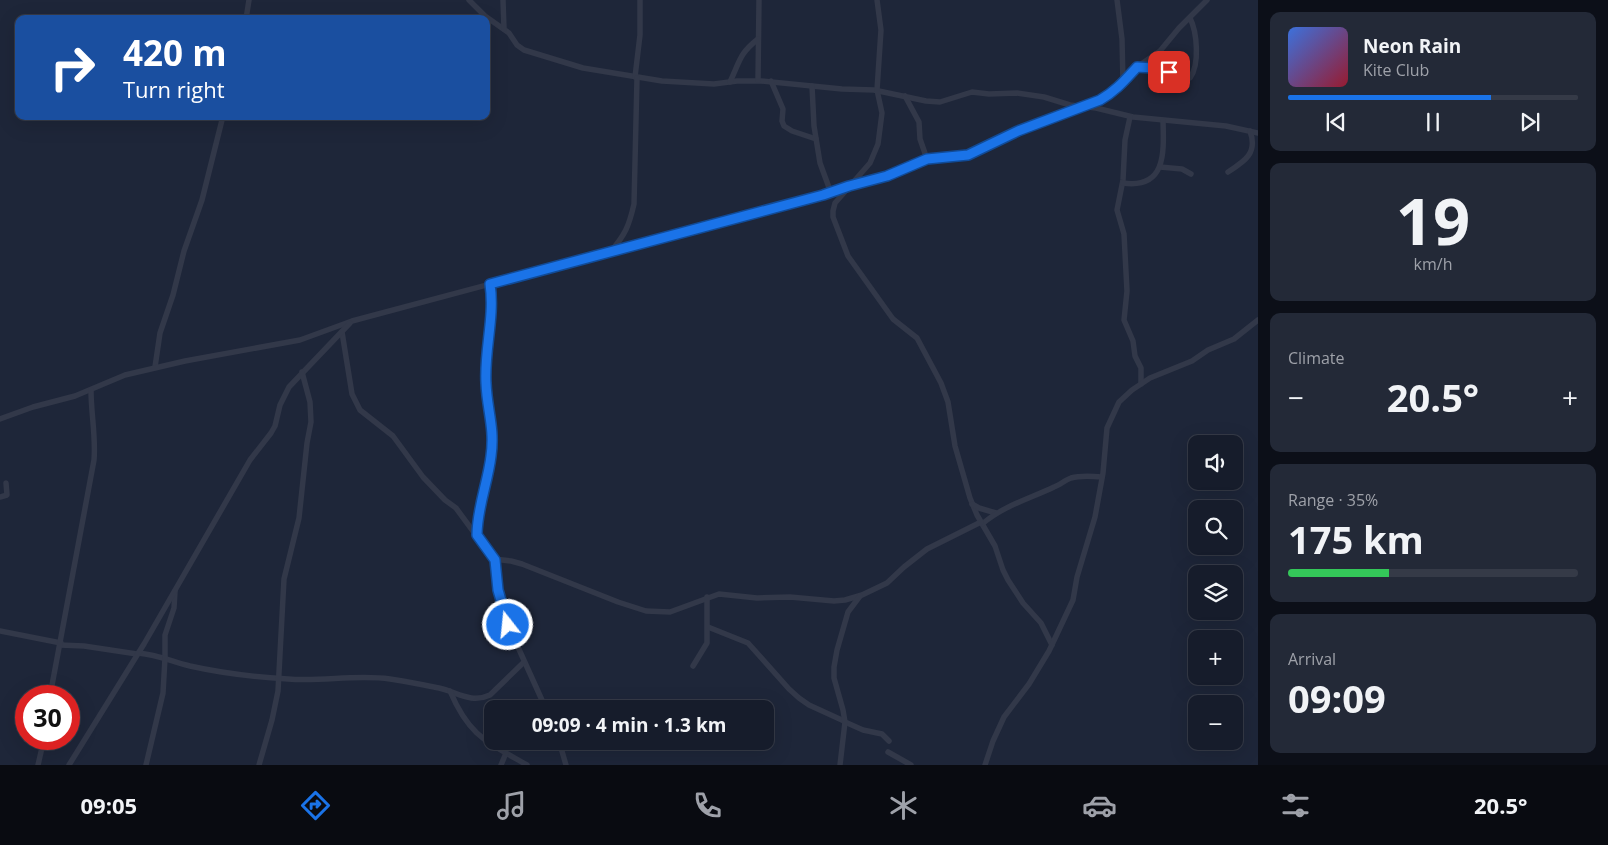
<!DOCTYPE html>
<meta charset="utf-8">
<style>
body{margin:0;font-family:"Open Sans",sans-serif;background:#232937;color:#f1f3f6;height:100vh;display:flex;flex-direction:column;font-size:19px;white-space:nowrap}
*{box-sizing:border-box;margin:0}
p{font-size:16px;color:#9ea1a9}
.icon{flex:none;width:28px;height:28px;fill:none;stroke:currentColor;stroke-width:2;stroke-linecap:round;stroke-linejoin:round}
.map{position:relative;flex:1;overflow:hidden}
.sheet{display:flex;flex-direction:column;gap:12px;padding:12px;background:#0c0f18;width:350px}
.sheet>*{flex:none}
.hud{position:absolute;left:15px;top:15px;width:475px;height:105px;border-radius:10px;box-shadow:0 5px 20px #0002,0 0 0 1px #353a47;background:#1a4fa0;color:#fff;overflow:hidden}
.tools{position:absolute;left:1188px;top:435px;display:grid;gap:10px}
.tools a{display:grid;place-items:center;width:55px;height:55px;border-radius:10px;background:#161c2b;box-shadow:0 5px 20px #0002,0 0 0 1px #353a47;font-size:25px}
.speed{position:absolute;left:15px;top:685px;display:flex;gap:10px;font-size:25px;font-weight:700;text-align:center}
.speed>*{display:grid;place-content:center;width:65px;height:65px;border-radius:50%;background:#161c2b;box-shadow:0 5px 20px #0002,0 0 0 1px #353a47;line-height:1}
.speed .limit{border:8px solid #d22;background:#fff;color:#111}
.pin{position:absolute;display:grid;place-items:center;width:42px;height:42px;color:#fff;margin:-21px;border-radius:10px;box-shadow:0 2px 8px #0006}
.me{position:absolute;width:55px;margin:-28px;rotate:344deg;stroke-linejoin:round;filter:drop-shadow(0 0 4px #0008)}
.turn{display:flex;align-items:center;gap:18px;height:105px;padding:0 25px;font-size:22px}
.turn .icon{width:65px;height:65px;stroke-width:2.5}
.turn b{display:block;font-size:35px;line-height:42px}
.big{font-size:38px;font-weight:700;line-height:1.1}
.sheet .tile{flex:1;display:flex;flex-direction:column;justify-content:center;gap:8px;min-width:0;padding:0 18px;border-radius:10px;background:#232937}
.sheet .dial{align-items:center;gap:0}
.dial b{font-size:65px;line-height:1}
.song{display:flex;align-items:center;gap:15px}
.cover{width:60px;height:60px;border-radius:8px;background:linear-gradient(135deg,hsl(220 70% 55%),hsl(350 70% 35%))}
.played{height:5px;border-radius:2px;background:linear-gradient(90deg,#1a73e8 70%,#353a47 70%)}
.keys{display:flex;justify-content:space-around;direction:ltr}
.heat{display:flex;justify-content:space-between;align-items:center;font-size:28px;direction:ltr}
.charge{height:8px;border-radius:4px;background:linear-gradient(90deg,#34c759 35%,#353a47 0)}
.trip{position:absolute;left:484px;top:700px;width:290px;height:50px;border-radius:10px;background:#161c2b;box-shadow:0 5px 20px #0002,0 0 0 1px #353a47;font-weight:700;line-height:50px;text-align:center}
.tab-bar{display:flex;height:80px;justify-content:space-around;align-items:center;background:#090b11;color:#9ea1a9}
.tab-bar .icon{width:35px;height:35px}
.tab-bar .on{color:#1a73e8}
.tab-bar b{font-size:22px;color:#f1f3f6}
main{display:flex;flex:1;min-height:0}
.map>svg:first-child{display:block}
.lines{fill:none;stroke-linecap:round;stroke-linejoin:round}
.minor{stroke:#323849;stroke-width:5.5}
.route-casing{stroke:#114b97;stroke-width:12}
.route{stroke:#1a73e8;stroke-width:9}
</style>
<main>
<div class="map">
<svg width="1258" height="765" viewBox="0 0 1258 765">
<rect width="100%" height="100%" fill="#1e2639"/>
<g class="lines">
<g class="minor">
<path d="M469,0L485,16L509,33L517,45L524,50L583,68L662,81L714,84L737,81H761L842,89L874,90L926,101L940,102L972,92L989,94L1017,93L1044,97L1070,105L1096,108L1133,117L1226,126L1258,133"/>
<path d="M503,0L504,29"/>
<path d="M877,0L881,30L877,90L882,113L878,144L870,163L835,203L833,211V217L848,256L893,319L917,338L941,383L948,402L955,446L970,498L977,515L995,546L1003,570L1008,580L1023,603L1041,623L1052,645"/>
<path d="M1117,0L1122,39L1123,83"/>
<path d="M246,19L249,0"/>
<path d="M1137,67L1162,70L1182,77L1190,78C1200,64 1197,32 1190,18"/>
<path d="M635,77L640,35V0"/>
<path d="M758,80L759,0"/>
<path d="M771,81L783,109L782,121L784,126L792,131L816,139"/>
<path d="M730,82C740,61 739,54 758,39"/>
<path d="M812,86L814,126L820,163L831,193"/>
<path d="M905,96L919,122L920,139L927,159"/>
<path d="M1130,117L1125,140L1123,180L1117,210L1124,234L1127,291L1124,320L1133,341L1135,356L1141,368V384"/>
<path d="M1160,167L1182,169L1191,174"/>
<path d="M1228,172C1245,161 1258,153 1250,131"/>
<path d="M1123,183C1166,189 1164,153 1163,121"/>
<path d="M611,251C625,235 629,226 634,204L637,78"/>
<path d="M342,332L352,394L360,410L393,436L423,477L445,500L456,508L495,561L498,590L508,625L546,709"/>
<path d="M155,367L160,333L173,295L184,251L202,200L223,116"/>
<path d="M0,419L33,407L75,396L125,375L185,361L300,340L352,321L823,195L849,186L887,176L927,159L968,155L1017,131L1100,100L1111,94L1123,83L1137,67L1160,51L1179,28L1207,0"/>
<path d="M0,497L7,495L6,483"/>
<path d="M972,504L979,508L996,513"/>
<path d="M982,524C1005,505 1029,499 1054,487C1060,485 1065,480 1071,478C1081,475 1092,476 1102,477"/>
<path d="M477,535C478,508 488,482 491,456C495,428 487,410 486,383C484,350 495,316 490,284"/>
<path d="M494,559L511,561L522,564L618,602L646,611L670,612L719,594L757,598L790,597L834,601L845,600L862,595L887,583L904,567L927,549L981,522"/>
<path d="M708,627L748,643L789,689L799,698L809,705L844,721"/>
<path d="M0,631L61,643"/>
<path d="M60,645L84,646L137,654"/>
<path d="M138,653C159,655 170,661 190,666C221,673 255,677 288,679C322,682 356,674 390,679C406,681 423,685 439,688C457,692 471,704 490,695L524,662"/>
<path d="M165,657V635L174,608L175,591"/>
<path d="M693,666L707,643V597"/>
<path d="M450,691C469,736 487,742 527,765"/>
<path d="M50,696L94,460C96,437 91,414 91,390"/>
<path d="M845,722L863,730L882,734L889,741"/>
<path d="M559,741L566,765"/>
<path d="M888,752L911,765"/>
<path d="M38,765L44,739"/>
<path d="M69,765L144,644L250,460L271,433L275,426L280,405L289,387L350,323"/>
<path d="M146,765L163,693L165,658"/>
<path d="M259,765L272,720L278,691L284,579L299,518L307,443L311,422L310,402L302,372"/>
<path d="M501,765L506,753"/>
<path d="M840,765L845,722L843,710L834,678V667L837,650L848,612L860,596"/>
<path d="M985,765L993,741L1004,717L1029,684L1049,651L1073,600L1077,577L1095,517L1103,473L1107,428L1119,402L1132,390L1150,378L1192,361L1208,350L1234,339L1258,320"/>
</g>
</g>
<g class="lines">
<g class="route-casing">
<path id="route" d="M508,625L498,590L495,560L477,535C477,508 488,482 491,456C495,428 487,410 486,383C484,350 495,317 490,284L823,195L849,186L887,176L927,159L968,155L1018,131L1100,100C1116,91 1125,80 1137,67L1154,68L1169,72"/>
</g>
<use href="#route" class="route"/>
</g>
</svg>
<div class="tools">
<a><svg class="icon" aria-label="sound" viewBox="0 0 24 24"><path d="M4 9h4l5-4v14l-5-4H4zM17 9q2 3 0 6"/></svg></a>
<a><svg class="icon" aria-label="search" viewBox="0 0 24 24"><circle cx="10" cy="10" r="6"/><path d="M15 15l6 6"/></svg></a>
<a><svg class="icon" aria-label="layers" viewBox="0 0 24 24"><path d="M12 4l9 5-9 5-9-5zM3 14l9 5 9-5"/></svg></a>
<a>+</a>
<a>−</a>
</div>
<div class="speed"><div class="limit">30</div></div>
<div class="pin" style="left:1169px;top:72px;background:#d93025"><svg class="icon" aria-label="arrive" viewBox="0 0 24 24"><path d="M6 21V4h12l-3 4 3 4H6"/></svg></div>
<svg class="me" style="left:508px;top:625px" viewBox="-20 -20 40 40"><circle r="17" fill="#1a73e8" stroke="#fff" stroke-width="3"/><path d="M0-11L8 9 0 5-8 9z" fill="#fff"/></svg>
<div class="trip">09:09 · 4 min · 1.3 km</div>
<div class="hud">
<div class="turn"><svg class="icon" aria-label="right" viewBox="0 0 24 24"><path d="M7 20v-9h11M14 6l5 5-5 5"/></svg><div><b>420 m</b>Turn right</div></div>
</div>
</div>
<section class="sheet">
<div class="tile">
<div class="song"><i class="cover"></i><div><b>Neon Rain</b><p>Kite Club</p></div></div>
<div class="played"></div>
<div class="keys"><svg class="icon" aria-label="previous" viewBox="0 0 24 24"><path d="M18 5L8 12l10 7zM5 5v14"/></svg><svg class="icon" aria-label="pause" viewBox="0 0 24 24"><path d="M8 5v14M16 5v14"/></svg><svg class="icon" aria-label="next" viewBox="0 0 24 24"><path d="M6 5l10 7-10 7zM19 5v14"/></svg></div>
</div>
<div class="tile dial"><b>19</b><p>km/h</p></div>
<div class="tile"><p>Climate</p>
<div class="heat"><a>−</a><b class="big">20.5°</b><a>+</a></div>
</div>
<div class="tile"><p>Range · 35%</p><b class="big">175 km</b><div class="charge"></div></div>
<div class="tile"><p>Arrival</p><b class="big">09:09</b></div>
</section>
</main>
<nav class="tab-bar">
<b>09:05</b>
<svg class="icon on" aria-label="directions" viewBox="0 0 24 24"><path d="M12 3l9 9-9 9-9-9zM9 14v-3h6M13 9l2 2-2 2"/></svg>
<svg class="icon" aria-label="music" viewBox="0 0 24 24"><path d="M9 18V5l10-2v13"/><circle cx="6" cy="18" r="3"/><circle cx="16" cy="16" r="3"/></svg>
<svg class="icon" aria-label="phone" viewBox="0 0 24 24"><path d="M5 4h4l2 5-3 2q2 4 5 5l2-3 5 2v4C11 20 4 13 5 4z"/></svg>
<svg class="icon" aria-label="climate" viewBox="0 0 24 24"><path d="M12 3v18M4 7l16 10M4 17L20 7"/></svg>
<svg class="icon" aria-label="car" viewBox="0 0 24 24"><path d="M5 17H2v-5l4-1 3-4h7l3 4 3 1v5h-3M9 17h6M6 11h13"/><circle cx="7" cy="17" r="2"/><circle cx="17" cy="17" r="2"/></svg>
<svg class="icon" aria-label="filters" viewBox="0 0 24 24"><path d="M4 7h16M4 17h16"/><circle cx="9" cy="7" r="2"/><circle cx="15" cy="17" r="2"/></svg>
<b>20.5°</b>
</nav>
